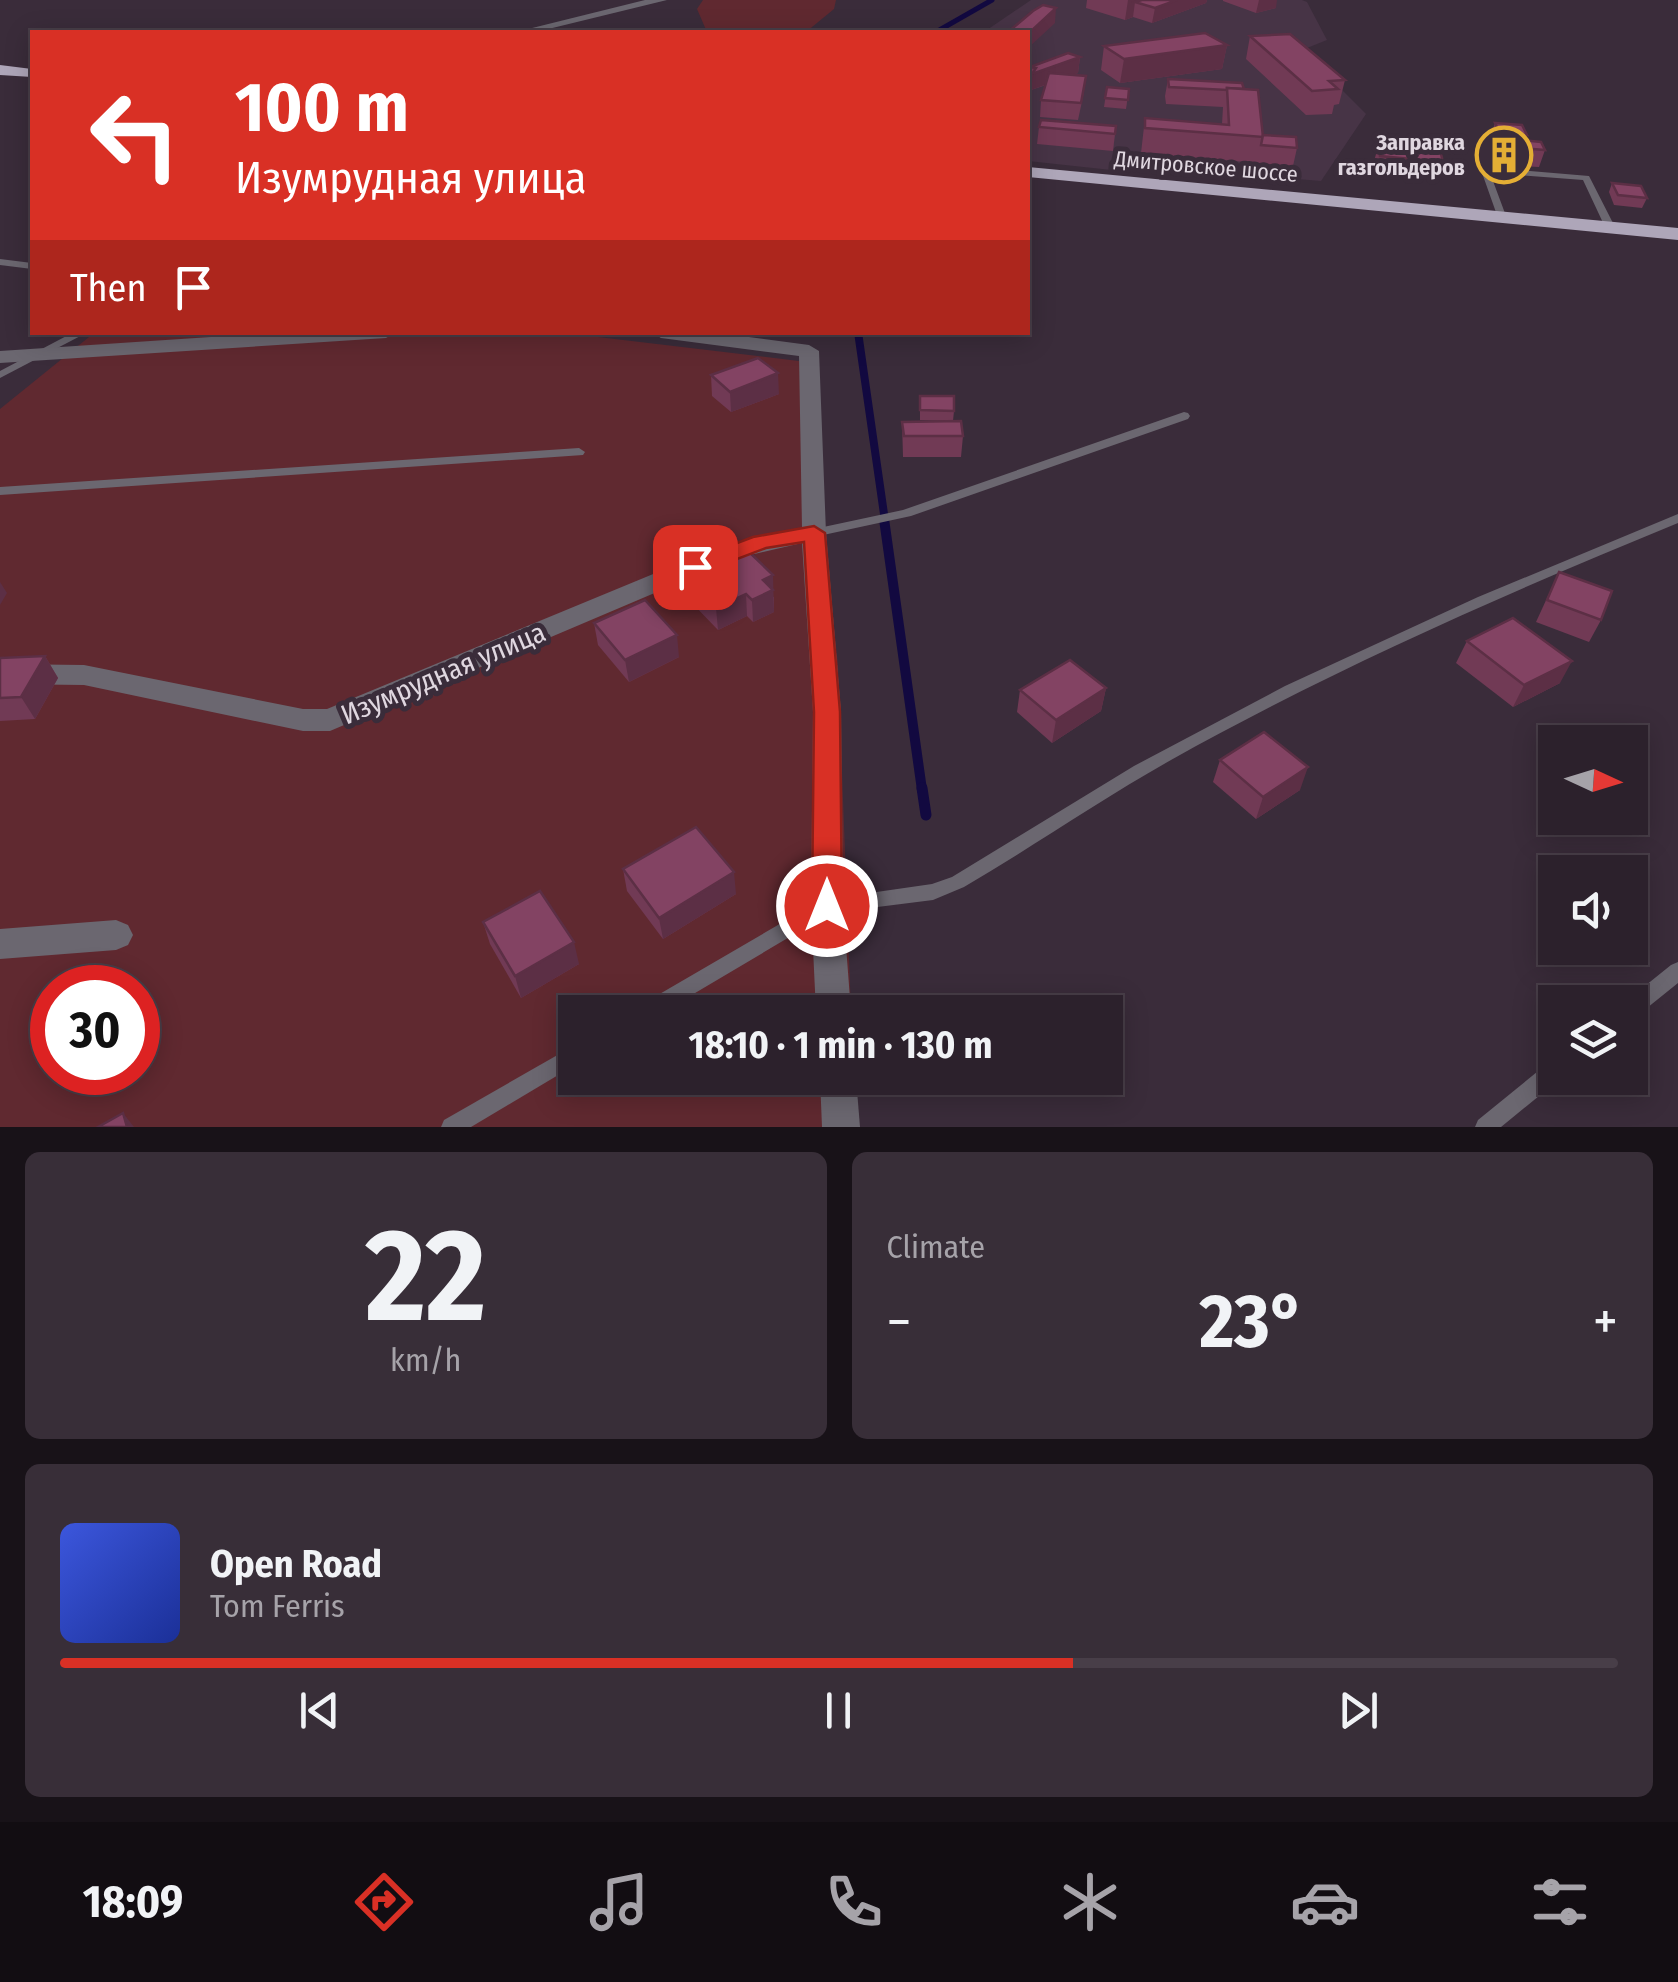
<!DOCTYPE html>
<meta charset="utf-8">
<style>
body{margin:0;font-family:"Fira Sans Condensed",sans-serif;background:#382e38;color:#f1f3f6;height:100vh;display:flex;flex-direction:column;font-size:38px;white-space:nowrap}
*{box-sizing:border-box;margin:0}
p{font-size:32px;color:#a6a3a9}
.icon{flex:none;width:55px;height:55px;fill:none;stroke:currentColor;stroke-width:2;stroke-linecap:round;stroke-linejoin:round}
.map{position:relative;height:1127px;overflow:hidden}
.details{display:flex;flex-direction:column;gap:25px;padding:25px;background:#181218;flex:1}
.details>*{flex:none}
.banner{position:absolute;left:30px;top:30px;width:1000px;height:305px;border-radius:0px;box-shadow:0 5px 25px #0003,0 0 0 2px #483e48;background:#d93025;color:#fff;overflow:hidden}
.needle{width:65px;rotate:94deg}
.tools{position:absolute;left:1538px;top:725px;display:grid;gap:20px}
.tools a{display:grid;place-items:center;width:110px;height:110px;border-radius:0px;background:#2c212c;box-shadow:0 5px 25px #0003,0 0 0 2px #483e48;font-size:50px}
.speed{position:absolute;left:30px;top:965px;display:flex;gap:20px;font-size:50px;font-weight:700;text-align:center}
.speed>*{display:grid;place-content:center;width:130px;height:130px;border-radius:50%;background:#2c212c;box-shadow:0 5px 25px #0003,0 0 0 2px #483e48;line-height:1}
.speed .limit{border:15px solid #d22;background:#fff;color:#111}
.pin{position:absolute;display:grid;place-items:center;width:85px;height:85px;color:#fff;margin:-42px;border-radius:20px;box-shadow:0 5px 15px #0006}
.me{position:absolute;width:110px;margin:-55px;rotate:0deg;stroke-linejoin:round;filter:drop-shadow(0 0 8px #0008)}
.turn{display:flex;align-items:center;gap:35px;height:210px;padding:0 40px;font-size:45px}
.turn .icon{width:130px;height:130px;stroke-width:2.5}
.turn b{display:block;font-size:70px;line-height:85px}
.then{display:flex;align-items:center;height:95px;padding:0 40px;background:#0003;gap:20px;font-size:38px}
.big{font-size:75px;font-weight:700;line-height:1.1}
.details .widget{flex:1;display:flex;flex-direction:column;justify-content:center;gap:15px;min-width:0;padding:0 35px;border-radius:15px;background:#382e38}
.details .dial{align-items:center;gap:0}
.dial b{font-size:130px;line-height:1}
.song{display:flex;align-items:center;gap:30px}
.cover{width:120px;height:120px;border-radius:15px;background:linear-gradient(135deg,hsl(230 70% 55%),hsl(230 70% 35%))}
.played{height:10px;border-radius:5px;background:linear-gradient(90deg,#d93025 65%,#483e48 65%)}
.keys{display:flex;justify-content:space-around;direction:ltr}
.heat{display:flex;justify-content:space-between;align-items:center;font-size:55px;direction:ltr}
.details .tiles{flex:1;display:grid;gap:25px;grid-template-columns:1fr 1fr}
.widget:last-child{grid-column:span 2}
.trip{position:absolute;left:558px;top:995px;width:565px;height:100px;border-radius:0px;background:#2c212c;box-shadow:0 5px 25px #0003,0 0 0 2px #483e48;font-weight:700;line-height:100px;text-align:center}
.menu{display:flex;height:160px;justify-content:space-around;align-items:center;background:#120d12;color:#a6a3a9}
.menu .icon{width:70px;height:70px}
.menu .on{color:#d93025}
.menu b{font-size:45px;color:#f1f3f6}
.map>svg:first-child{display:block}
.built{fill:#473446}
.green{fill:#602930;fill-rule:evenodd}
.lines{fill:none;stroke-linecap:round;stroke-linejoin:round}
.stream-far3{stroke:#120940;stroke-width:5}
.stream-far2{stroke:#120940;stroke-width:8}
.stream-far1{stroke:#120940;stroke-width:10}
.stream{stroke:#120940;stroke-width:11}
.service{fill:#6b6770;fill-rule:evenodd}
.minor{fill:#6b6770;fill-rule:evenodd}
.tertiary{fill:#6b6770;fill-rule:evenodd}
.trunk{fill:#aea6b9;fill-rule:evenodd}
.wall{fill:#713a55}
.shaded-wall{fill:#5c2f45}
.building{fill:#834363;stroke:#5c2f45;stroke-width:2.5}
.route{fill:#d93025;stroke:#8d1f18;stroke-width:2.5}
.labels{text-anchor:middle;stroke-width:10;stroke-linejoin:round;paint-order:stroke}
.far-poi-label{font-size:22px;font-weight:bold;fill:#e0d7e0;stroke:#3a2c3a;text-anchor:end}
.far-street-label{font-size:22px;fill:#e0d7e0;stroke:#3a2c3a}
.street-label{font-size:28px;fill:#e0d7e0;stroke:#3a2c3a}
</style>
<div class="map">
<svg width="1678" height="1127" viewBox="0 0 1678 1127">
<rect width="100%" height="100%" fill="#3a2c3a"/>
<path class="built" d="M1031,0H1302L1307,2L1327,40L1302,50L1366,114L1321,181L1133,165L1130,172L1028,161V32H984Z"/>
<g class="green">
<path d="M703,0H836L834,9L806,32H707L697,9Z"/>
<path d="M556,332L807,362L838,665L851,1012H575V1078H853L855,1127H0V409L94,333ZM52,988H138V1072H52Z"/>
</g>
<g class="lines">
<path class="stream-far3" d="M936,32L992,0"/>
<path class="stream-far2" d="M858,332L885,521"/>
<path class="stream-far1" d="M884,519L922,790"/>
<path class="stream" d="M922,788L926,815"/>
<g class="service">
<path d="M1485,167L1589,176L1615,227L1610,230L1605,227L1583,180L1490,173L1506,216L1498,218L1481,170Z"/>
<path d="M0,259L32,263V269L0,265Z"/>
<path d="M74,332H88L0,378V371Z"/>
<path d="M1184,412L1188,413L1190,416L1188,419L911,516L814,537L807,533L814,529L903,510Z"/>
<path d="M579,448L585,452L583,455L0,495V487Z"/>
<path d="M1678,514V523C1505,594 1334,669 1171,760C1100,800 1034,846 964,887L933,900L830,913L663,1012H637L639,1006L821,900L932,884L952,877L1134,766L1285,686L1478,597Z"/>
<path d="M1678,962V983L1637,1016L1630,1019V1002H1625L1671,965Z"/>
<path d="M575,1045V1065L471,1127H441L444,1120Z"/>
<path d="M1555,1060V1078H1561L1501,1127H1475L1478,1120L1548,1063Z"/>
</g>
<g class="minor">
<path d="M286,332H396L386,338L0,363V351Z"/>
<path d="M651,332H711L809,345L819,351L826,533L841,712L843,906L851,1012H816L811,906L813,712L802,543L737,558L330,731H303L84,685L0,684V664L84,665L303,709H327L721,546L802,528L799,356L661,338Z"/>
<path d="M116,920L128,925L133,935L128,945L116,950L0,959V929Z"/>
<path d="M820,1078H856L860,1127H822Z"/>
</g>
<path class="tertiary" d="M645,0H667L536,32H516Z"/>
<g class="trunk">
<path d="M0,65L32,69V77L0,75Z"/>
<path d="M1028,167L1678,228V240L1028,177Z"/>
</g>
</g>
<g class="wall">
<path d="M1087,0H1207L1206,3L1152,23L1133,17L1125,20L1086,8Z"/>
<path d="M1223,0H1259L1276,8L1256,13L1223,1Z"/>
<path d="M1250,36L1345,80L1339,104L1334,105L1332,114L1306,115L1246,59Z"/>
<path d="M1227,45L1222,69L1120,83L1101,70L1104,46Z"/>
<path d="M1080,57L1078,73L1072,75L1084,92L1078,120L1040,117L1041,100L1046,85L1031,90L1028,96V75H1029L1030,67Z"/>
<path d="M1168,79L1244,89L1263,135L1297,148L1293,166L1141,153L1145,118L1222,124L1223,107L1166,104L1165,96Z"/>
<path d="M1107,87L1129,89L1126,109L1104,107Z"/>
<path d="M1495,123L1527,135L1525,141L1545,150L1539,167L1501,165L1489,141Z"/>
<path d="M1116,126L1113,151L1037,144L1039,127Z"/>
<path d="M1379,144L1443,162L1437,180L1375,174L1374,161Z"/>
<path d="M1612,183L1647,198L1642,208L1614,205L1609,192Z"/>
<path d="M711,375L779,394L731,412L712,396Z"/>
<path d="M920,396L954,411L953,421L963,436L961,457H903L902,422L951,421L920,420Z"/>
<path d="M1559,572L1601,620L1589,642L1536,622Z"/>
<path d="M687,578L774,597V612L753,622L747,616L718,630L689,600Z"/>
<path d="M594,623L679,657L629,682L598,645Z"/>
<path d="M1467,641L1560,683L1513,707L1456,663Z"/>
<path d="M45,656L58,678L35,719L0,721V658Z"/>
<path d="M1106,688L1101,711L1052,743L1017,712L1020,690Z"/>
<path d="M1220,760L1300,790L1256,819L1213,782Z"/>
<path d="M623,869L736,894L663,939L627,891Z"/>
<path d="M483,922L579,964L521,998L490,944Z"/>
</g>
<g class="shaded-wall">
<path d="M1128,0H1207L1206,3L1152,23L1155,8L1135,2L1133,17L1125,20Z"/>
<path d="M1259,0H1277L1276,8L1256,13Z"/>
<path d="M1056,8L1055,23L1028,48V34Z"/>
<path d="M1227,45L1222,69L1120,83L1124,59Z"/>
<path d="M1080,57L1078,73L1031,90L1028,96V89L1031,82L1032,74Z"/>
<path d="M778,373L779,394L731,412L730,392Z"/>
<path d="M773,575L774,612L753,622L752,600L763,580Z"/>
<path d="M0,582L7,593L0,605Z"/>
<path d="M746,594L747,616L718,630L716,608Z"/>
<path d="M677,635L679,657L629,682L625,660Z"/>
<path d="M45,656L58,678L35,719L21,697Z"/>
<path d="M1572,661L1560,683L1513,707L1524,685Z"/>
<path d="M1106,688L1101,711L1052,743L1056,720Z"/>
<path d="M1308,767L1300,790L1256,819L1263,797Z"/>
<path d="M734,872L736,894L663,939L659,918Z"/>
<path d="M574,942L579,964L521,998L515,976Z"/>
<path d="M123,1113L134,1127H127Z"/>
</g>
<g class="building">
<path d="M1142,0H1177L1155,8L1135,2Z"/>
<path d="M1043,5L1056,8L1028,34L1008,32L1033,11Z"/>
<path d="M1205,33L1227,45L1124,59L1104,46Z"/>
<path d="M1290,34L1345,80L1329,81L1338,89L1312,91L1250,36Z"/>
<path d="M1068,53L1080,57L1032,74L1036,68L1030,67Z"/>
<path d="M1049,73L1086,76L1081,103L1041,100Z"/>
<path d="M1028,75L1032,76L1031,82L1028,89Z"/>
<path d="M1168,79L1242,83L1244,89L1227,88V90L1169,87Z"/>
<path d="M1107,87L1129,89L1128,100L1105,98Z"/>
<path d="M1227,88L1258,90L1263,137L1145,128V118L1229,125Z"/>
<path d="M1041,120L1116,126L1115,134L1039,127Z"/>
<path d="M1495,123L1522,125L1527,135L1517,134L1521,140L1541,142L1545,150L1507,147Z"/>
<path d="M1263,135L1296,137L1297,148L1261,145Z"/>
<path d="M1379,144L1440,150L1443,162L1380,156Z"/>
<path d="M1612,183L1641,186L1647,198L1618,195Z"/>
<path d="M758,358L778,373L730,392L711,375Z"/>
<path d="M920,396H954V411L920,410Z"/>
<path d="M961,421L963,436H904L902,422Z"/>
<path d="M747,550L773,575L763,580L773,590L752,600L746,594L716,608L687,578Z"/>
<path d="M1559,572L1612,591L1601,620L1547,600Z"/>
<path d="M645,600L677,635L625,660L594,623Z"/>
<path d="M1513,618L1572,661L1524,685L1467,641Z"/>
<path d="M45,656L21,697L0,698V658Z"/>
<path d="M1070,660L1106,688L1056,720L1020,690Z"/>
<path d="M1264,732L1308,767L1263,797L1220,760Z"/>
<path d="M696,827L734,872L659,918L623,869Z"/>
<path d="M540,891L574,942L515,976L483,922Z"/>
<path d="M123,1113L127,1127H98Z"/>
</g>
<path class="route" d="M814,526L825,533L840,712L842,906L837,915L827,919L816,915L812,906L814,712L804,542L766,548L695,575L684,567L687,562L753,537Z"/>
<defs>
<g id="building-ring" transform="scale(2.875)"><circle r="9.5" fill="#3a2c3a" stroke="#e4ae35" stroke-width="1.5"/><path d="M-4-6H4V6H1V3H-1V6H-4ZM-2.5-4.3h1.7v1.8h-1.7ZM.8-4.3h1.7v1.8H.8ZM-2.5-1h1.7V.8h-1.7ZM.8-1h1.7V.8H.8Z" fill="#e4ae35"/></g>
</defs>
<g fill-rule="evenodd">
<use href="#building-ring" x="1504" y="155"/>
</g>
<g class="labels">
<g class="far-poi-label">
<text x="1465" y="150">Заправка<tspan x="1465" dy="25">газгольдеров</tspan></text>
</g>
<g class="far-street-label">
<text transform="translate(1206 166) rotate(5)" y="8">Дмитровское шоссе</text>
</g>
<g class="street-label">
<text transform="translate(443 673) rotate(-23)" y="10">Изумрудная улица</text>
</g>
</g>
</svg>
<div class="tools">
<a><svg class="needle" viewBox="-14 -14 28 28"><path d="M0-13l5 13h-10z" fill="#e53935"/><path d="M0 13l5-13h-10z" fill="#a6a3a9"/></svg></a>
<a><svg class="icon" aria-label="sound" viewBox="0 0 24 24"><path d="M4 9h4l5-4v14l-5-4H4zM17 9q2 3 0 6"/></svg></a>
<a><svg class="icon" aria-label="layers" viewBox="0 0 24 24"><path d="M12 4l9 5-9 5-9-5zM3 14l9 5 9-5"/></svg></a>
</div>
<div class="speed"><div class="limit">30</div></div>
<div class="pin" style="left:695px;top:567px;background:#d93025"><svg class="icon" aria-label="arrive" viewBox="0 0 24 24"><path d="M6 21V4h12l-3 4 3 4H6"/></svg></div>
<svg class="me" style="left:827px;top:906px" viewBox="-20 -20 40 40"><circle r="17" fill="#d93025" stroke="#fff" stroke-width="3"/><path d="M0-11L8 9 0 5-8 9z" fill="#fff"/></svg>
<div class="trip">18:10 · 1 min · 130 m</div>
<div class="banner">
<div class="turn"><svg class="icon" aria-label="left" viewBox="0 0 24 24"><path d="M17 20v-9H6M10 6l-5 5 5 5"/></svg><div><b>100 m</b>Изумрудная улица</div></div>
<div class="then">Then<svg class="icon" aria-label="arrive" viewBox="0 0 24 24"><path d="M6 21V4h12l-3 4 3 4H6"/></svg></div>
</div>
</div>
<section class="details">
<div class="tiles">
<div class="widget dial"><b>22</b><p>km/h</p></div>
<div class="widget"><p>Climate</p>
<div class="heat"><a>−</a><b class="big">23°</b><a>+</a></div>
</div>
<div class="widget">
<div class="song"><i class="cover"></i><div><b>Open Road</b><p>Tom Ferris</p></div></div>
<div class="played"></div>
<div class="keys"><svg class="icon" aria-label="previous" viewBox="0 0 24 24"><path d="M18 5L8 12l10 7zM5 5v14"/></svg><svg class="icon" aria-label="pause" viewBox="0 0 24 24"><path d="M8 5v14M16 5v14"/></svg><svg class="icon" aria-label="next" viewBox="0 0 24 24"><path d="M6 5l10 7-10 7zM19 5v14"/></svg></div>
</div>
</div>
</section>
<nav class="menu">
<b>18:09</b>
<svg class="icon on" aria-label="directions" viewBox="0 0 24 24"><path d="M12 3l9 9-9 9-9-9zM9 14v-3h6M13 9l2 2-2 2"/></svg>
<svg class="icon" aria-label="music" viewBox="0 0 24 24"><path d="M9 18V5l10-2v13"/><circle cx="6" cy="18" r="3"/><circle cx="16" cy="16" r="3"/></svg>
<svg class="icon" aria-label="phone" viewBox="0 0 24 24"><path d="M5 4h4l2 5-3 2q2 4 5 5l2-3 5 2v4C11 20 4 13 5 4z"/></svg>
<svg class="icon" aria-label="climate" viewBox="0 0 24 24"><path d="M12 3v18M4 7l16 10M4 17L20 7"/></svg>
<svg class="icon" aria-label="car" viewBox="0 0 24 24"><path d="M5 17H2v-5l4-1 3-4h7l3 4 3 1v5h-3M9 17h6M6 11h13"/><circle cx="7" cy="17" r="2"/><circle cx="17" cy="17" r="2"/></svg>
<svg class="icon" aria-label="filters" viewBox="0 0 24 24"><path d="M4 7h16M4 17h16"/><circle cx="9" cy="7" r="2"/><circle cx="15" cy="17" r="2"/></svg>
</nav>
